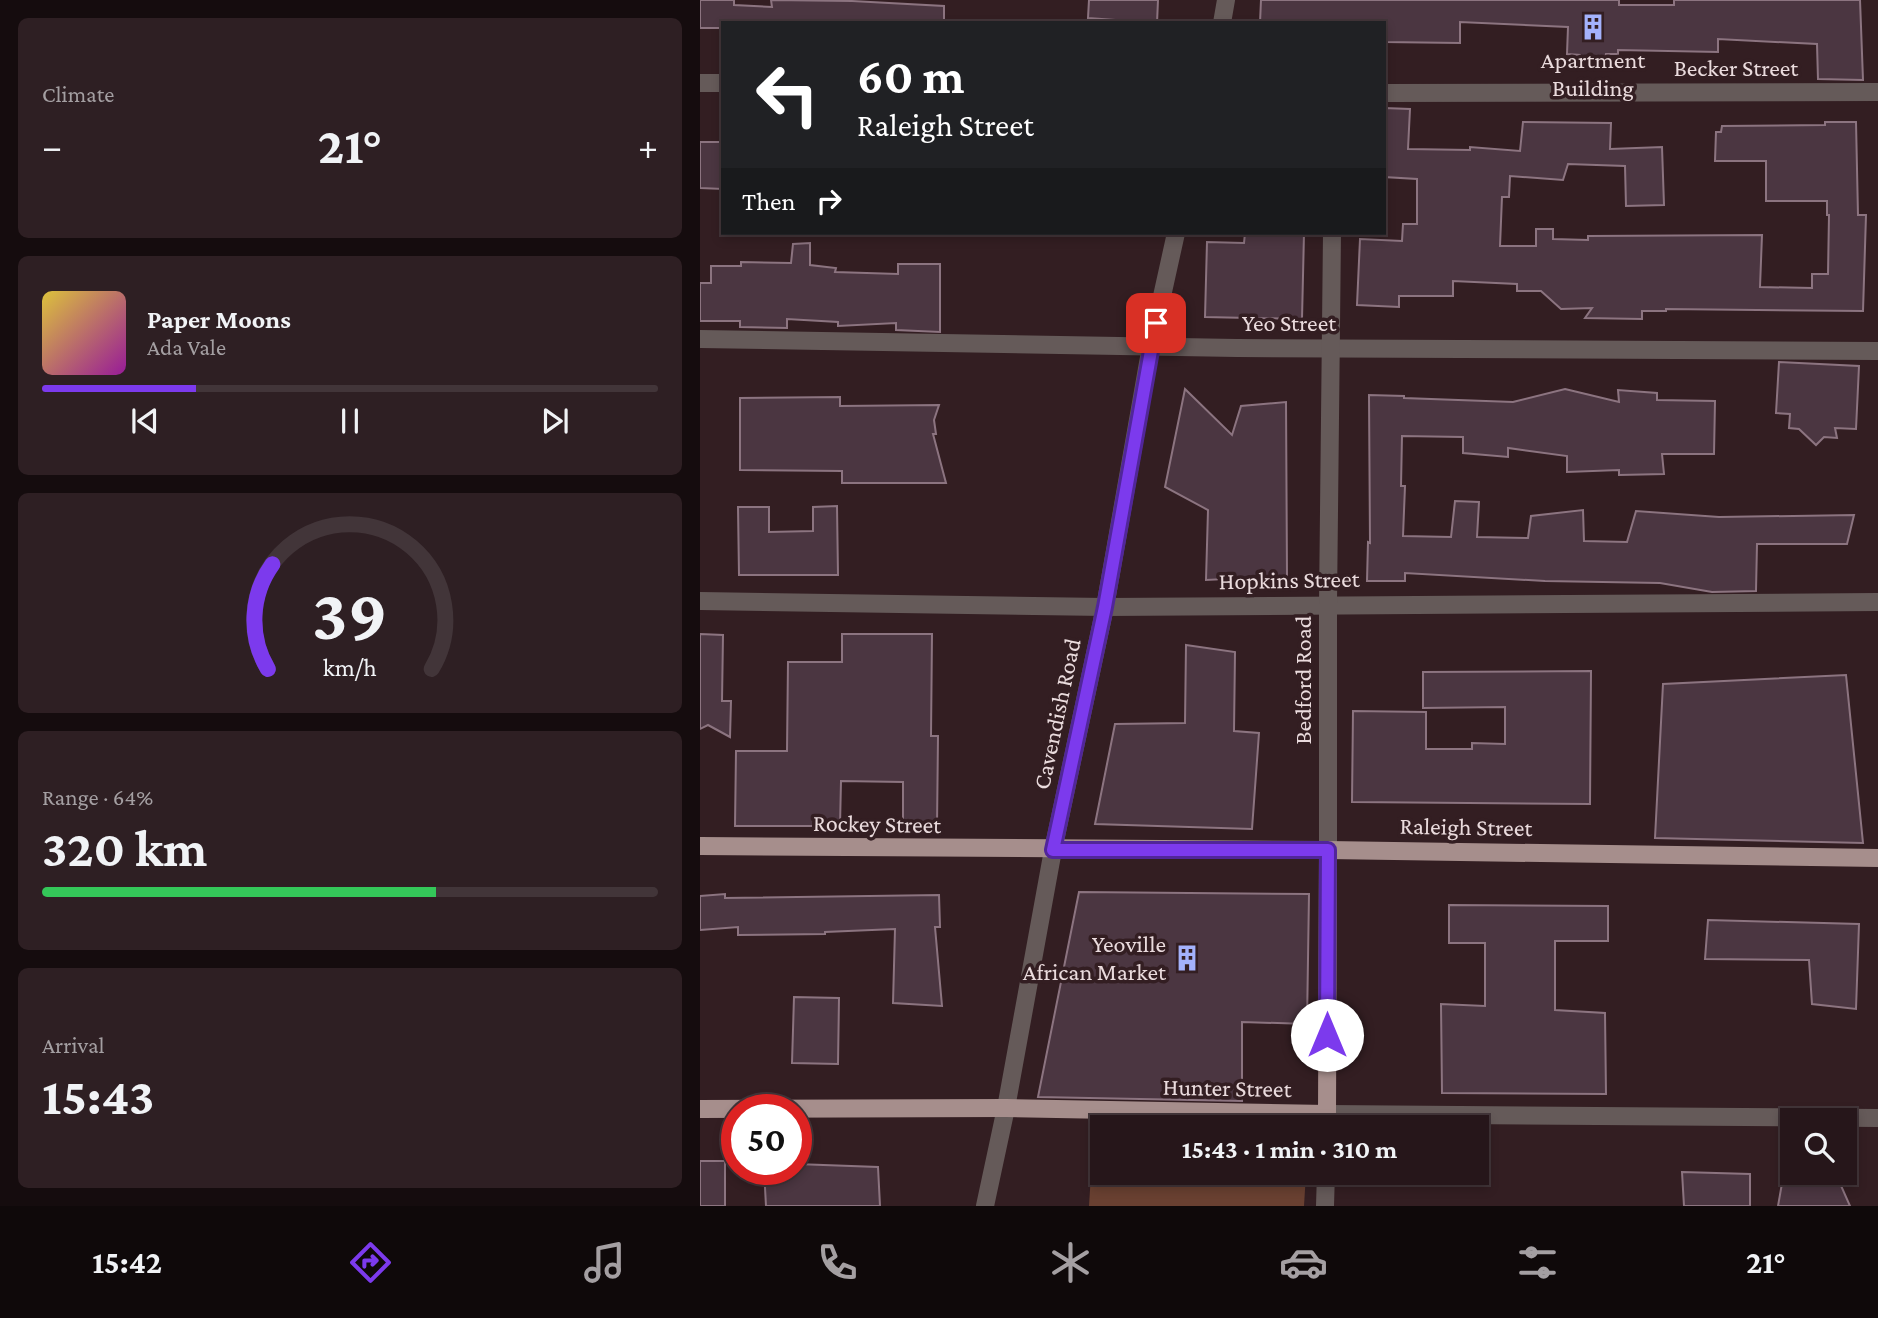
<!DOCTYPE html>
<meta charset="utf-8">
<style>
body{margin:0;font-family:"Crimson Pro",serif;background:#2e1f23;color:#f1f3f6;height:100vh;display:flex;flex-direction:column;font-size:26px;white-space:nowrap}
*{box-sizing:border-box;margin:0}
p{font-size:23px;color:#a49fa2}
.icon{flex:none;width:38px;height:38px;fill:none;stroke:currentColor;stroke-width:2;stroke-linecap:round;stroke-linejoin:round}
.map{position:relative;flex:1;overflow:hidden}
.panel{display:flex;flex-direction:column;gap:18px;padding:18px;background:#150c0e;width:700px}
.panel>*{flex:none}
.banner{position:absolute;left:21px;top:21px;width:665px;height:214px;border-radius:0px;box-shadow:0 4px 10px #0003,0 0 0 2px #423539;background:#202124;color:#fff;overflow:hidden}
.controls{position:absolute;left:1080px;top:1108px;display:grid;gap:14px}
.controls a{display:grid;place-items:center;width:77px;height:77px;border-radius:0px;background:#26161a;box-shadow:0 4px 10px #0003,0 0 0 2px #423539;font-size:35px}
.speed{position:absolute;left:21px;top:1094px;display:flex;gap:14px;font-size:35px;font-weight:700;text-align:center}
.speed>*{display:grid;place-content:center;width:91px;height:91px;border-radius:50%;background:#26161a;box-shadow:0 4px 10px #0003,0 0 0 2px #423539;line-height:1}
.speed .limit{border:10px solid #d22;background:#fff;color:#111}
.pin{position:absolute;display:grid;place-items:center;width:60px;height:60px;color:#fff;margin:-30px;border-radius:14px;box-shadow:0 4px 10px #0006}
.me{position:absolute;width:77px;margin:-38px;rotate:0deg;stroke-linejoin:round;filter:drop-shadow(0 0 5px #0008)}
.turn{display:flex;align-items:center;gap:24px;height:147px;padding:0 21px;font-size:32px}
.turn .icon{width:91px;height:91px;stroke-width:2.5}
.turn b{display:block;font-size:49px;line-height:60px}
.then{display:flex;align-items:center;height:66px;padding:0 21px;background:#0003;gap:14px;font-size:26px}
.big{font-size:52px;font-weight:700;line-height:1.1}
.panel .widget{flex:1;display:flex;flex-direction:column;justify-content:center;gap:10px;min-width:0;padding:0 24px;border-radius:10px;background:#2e1f23}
.panel .dial{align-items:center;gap:0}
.dial svg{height:182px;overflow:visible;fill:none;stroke:#423539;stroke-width:7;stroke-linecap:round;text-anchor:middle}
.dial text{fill:#f1f3f6;stroke:none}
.song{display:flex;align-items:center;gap:21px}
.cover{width:84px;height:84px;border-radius:10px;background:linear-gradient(135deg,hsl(50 70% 55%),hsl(300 70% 35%))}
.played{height:7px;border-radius:4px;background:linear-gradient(90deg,#7c3aed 25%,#423539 25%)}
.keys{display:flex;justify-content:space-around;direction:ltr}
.heat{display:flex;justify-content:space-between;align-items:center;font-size:38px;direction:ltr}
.charge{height:10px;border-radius:5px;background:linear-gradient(90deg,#34c759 64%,#423539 0)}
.trip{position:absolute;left:390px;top:1115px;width:399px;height:70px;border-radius:0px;background:#26161a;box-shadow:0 4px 10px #0003,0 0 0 2px #423539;font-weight:700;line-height:70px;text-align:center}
.tab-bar{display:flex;height:112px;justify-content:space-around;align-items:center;background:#0f090a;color:#a49fa2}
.tab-bar .icon{width:49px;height:49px}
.tab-bar .current{color:#7c3aed}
.tab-bar b{font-size:32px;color:#f1f3f6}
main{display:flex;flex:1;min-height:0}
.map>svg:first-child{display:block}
.green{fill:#694031}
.building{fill:#4b3641;stroke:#8c7480;stroke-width:2}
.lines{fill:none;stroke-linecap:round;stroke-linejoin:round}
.minor{stroke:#655a59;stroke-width:18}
.major{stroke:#a68e8c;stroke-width:18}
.route-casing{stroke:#51269a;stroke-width:18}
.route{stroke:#7c3aed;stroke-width:12}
.labels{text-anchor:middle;stroke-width:7;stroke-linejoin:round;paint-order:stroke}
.poi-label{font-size:24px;fill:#eadbdd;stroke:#331e22}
.street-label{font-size:24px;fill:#eadbdd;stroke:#331e22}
</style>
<main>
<section class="panel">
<div class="widget"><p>Climate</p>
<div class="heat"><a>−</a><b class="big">21°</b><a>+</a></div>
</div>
<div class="widget">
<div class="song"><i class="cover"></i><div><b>Paper Moons</b><p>Ada Vale</p></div></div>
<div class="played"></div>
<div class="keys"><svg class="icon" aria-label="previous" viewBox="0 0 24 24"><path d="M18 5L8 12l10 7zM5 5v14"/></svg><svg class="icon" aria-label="pause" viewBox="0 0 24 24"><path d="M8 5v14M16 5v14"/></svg><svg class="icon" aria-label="next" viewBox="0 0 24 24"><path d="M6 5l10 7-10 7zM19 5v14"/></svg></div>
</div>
<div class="widget dial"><svg viewBox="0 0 100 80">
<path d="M14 69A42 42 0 1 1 86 69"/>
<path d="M14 69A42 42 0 0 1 16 23" stroke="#7c3aed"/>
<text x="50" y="56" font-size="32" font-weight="700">39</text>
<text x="50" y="72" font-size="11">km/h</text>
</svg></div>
<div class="widget"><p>Range · 64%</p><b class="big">320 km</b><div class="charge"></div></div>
<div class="widget"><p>Arrival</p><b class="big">15:43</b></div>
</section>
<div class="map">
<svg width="1178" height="1206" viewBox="0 0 1178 1206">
<rect width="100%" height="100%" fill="#331e22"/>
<path class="green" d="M393,1142L402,1143V1172L606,1173L604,1206H389Z"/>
<g class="building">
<path d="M0,0H34V5L72,7L71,0L152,1L244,6V23H23V28H0Z"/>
<path d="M389,0H458L457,23L388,18Z"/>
<path d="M561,0H919V5H974V0H1160L1163,80L1118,79L1117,44L1018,39V52L918,50V54H906L905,63L880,62V55L867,54L868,27L760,22V43L684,42V23H560Z"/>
<path d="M684,108L710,109L708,149L770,150V147L820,151L823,122L911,123L910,149L962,147L964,205L926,206L925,166L868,164L863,180L810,176L809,197H802L800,246H836V229H853V239L888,240V236L1062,235L1060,287L1112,288V274H1128L1129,215H1127V201H1066V161H1015L1016,132H1021L1022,126L1125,125V122H1156L1158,215H1166L1163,311L966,309V311H942V319L885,318L892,308L861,309L841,291H817V284L753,281V296H699V307L657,305L660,239L702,241L703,224H717V179L684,177Z"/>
<path d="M0,142H23V189L0,188Z"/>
<path d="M545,233H604L602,319L505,317L507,242L544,243Z"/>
<path d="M110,243V265L136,268L135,272L198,274V264H240V332L196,330V323L138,326V322L87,319V328L40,327V321H0V283H11V266H41V262L91,263L93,244Z"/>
<path d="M1079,362L1159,366L1156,429L1135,428L1137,438L1124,437L1116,445L1099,429L1089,428L1090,414L1076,413Z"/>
<path d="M485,389L532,435L541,406L586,402L587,576L506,580L508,510L465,487Z"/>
<path d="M865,389L919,402L918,390L957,393V400L1015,401L1014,454H962L964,474L919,475V470L867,472V456L808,448V457L763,453V437L702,436L701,486H705L703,536L751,537L755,501L779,502L777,537L828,538L831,516L883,510L884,541L927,542L936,511L1019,517L1154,515L1147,544H1057L1056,591L1012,592L960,583L845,581L705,573V581H667L668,542L670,543L669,395L704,396V398L813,402Z"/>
<path d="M140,397V406L239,405L234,420L236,434H233L246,483H142V471L40,470V398Z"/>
<path d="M137,506L138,575H39L38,507H69V532L113,531V507Z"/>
<path d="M0,634L23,635L22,701H31L30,737L8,725L0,729Z"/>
<path d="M142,634H232L231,736H238L237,827L203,826V782L141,781L140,826H35L36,751H87L88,662H142Z"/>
<path d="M486,645L535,652L534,731L559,733L552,829L395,824L415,724L485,723Z"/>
<path d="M891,671L890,804L652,802L653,711L726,712V749H772V743L805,744V707L723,708V672Z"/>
<path d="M1146,675L1163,843L955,838L963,684Z"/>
<path d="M379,892L609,894L607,1024L542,1022V1101L338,1097Z"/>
<path d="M25,894V898L239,895L240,927H235L242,1006L193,1003L195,929L125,932V934L38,935V927L0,930V896Z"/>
<path d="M749,905L908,906V941H855V1010L905,1013L906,1094L742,1093L741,1004L785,1006V943H749Z"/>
<path d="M1008,920L1159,924L1156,1009L1112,1004L1109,960L1005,959Z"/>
<path d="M94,997L139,998L138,1064L92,1063Z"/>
<rect x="0" y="1161" width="25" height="45"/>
<path d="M96,1164L178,1167L180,1206H66L64,1169H96Z"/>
<path d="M982,1172L1050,1174V1206H984Z"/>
<path d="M1084,1172H1135L1150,1206H1078Z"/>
</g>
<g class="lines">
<g class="minor">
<path d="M522,23L526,0"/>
<path d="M0,83H23"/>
<path d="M684,93L1178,92"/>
<path d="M0,339L537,348L1178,351"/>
<path d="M0,601L405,607L1178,602"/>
<path d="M628,850V604L632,233"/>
<path d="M627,1127V1114L1178,1118"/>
<path d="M285,1206L306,1108L353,850L405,607L451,346L476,233"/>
<path d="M625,1206L626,1172"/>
</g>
<g class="major">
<path d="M0,846L628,850L1178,858"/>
<path d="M0,1109L306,1108L627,1114L628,850"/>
</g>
</g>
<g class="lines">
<g class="route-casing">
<path id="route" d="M456,323L405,607L353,850H628L627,1035"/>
</g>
<use href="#route" class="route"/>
</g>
<defs>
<g id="building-bare" transform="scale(2.1)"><path d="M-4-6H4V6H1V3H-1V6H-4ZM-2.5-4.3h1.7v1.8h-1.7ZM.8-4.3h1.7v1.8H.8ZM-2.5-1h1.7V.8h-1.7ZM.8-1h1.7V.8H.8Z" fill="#a4b2fc" stroke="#331e22" stroke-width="2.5" paint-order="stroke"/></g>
</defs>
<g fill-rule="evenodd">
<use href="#building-bare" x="893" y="27"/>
<use href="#building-bare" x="487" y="958"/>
</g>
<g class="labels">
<g class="poi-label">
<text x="893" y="68">Apartment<tspan x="893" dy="28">Building</tspan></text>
<text x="466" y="952" text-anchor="end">Yeoville<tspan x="466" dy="28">African Market</tspan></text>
</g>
<g class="street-label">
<text x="1036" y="76">Becker Street</text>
<text x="589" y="331">Yeo Street</text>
<text transform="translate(589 580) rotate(-1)" y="8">Hopkins Street</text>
<text transform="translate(603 680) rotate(-90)" y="8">Bedford Road</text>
<text transform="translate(357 714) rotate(-78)" y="8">Cavendish Road</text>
<text transform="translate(177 824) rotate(1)" y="8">Rockey Street</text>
<text transform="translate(766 827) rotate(1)" y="8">Raleigh Street</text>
<text transform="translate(527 1088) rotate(1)" y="8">Hunter Street</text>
</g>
</g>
</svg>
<div class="controls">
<a><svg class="icon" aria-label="search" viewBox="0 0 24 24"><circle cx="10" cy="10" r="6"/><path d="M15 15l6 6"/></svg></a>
</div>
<div class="speed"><div class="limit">50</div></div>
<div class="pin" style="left:456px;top:323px;background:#d93025"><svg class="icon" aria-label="arrive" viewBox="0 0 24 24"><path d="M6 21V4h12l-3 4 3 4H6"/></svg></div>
<svg class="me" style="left:627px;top:1035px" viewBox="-20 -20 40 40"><circle r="19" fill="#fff"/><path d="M0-13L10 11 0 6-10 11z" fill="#7c3aed"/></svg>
<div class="trip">15:43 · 1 min · 310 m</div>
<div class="banner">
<div class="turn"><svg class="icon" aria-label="left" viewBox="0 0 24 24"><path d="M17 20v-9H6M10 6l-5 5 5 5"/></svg><div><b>60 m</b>Raleigh Street</div></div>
<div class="then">Then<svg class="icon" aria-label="right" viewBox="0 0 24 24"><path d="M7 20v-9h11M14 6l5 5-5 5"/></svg></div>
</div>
</div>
</main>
<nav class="tab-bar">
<b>15:42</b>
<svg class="icon current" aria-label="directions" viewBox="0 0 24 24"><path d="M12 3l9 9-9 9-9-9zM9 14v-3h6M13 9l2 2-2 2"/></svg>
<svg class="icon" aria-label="music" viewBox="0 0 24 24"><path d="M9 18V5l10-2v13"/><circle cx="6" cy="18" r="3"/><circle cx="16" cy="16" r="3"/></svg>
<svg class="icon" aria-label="phone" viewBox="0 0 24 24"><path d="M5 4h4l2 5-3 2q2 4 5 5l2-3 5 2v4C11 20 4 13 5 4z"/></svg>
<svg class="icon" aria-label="climate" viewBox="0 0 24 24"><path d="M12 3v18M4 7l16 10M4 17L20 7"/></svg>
<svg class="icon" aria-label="car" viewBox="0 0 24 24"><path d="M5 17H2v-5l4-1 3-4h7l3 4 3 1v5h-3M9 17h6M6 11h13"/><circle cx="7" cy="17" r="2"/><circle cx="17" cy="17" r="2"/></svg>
<svg class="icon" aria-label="filters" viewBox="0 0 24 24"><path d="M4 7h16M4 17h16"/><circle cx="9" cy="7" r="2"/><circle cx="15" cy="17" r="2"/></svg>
<b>21°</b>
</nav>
